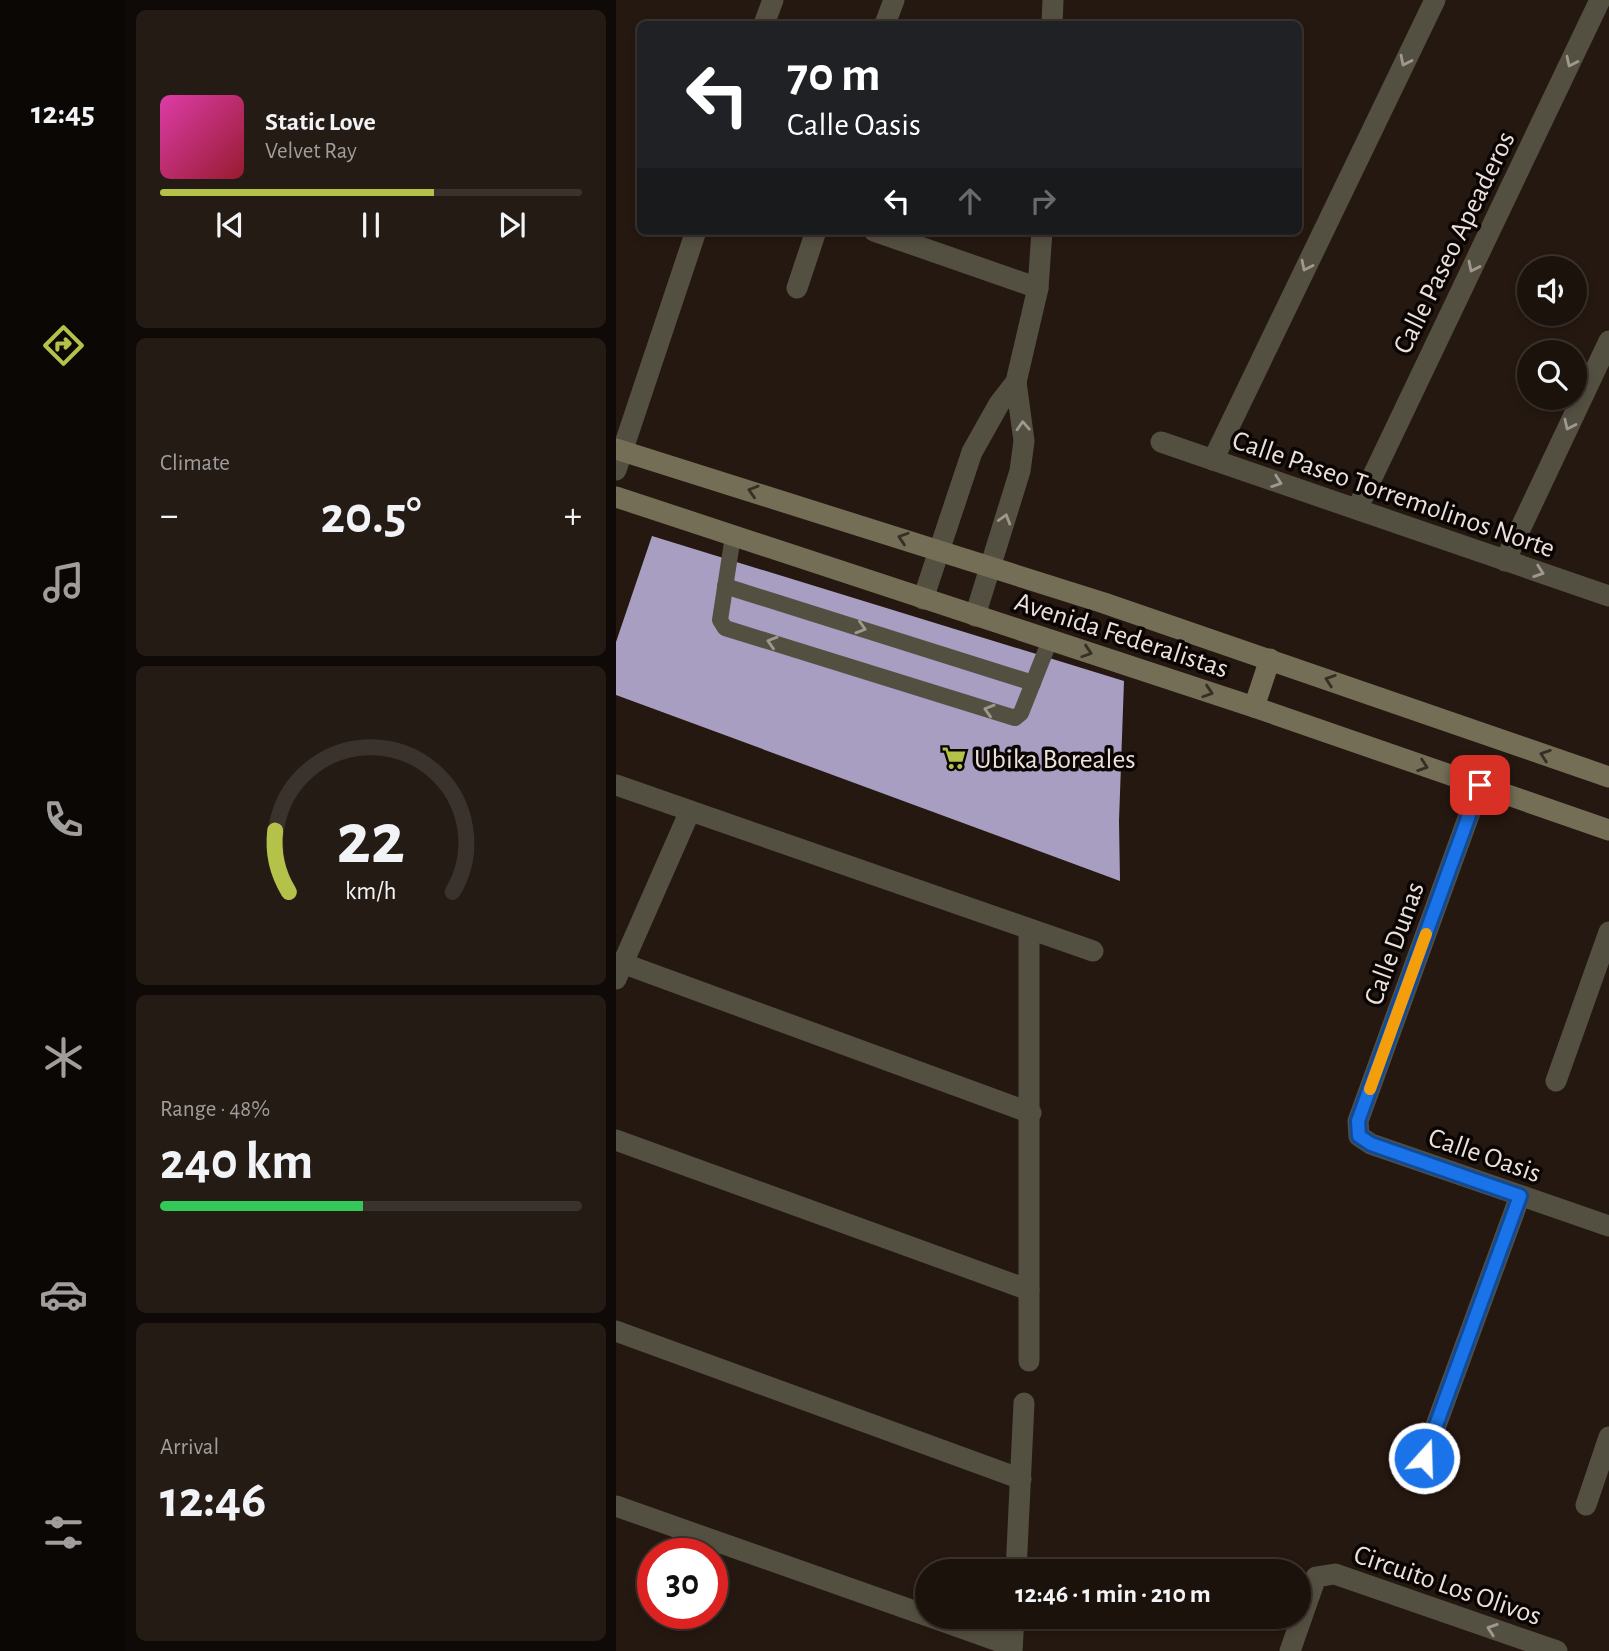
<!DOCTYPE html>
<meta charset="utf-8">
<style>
body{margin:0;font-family:"Alegreya Sans",sans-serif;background:#251b15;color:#f1f3f6;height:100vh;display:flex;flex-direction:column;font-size:26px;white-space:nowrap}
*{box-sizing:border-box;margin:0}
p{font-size:23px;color:#a09e9d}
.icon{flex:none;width:38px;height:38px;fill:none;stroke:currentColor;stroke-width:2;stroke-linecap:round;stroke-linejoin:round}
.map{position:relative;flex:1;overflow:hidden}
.sheet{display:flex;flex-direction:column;gap:10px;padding:10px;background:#0f0a07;width:490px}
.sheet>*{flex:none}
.banner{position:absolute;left:21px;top:21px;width:665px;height:214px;border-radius:10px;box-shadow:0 4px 10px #0003,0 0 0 2px #3a322d;background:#202124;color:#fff;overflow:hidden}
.fabs{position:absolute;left:901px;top:256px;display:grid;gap:14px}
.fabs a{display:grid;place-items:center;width:70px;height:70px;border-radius:50%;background:#1c120c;box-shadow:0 4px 10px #0003,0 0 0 2px #3a322d;font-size:35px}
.speed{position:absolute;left:21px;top:1538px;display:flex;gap:14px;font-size:35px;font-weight:700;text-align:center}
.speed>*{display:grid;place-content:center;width:91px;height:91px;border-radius:50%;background:#1c120c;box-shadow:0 4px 10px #0003,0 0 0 2px #3a322d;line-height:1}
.speed .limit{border:10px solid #d22;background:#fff;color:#111}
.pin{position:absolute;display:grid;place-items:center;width:60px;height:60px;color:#fff;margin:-30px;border-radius:14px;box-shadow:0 4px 10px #0006}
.me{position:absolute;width:77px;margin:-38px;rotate:20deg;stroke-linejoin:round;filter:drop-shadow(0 0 5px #0008)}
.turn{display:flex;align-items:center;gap:24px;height:147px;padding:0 35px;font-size:32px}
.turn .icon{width:91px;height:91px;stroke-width:2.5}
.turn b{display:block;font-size:49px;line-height:60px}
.lanes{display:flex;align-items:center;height:66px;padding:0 35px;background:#0003;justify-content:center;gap:35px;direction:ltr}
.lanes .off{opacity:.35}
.big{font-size:52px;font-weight:700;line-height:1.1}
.sheet .widget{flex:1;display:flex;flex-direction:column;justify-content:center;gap:10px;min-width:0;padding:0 24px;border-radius:10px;background:#251b15}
.sheet .dial{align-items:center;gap:0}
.dial svg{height:182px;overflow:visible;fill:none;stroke:#3a322d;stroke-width:7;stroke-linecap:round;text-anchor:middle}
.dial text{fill:#f1f3f6;stroke:none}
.song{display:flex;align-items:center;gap:21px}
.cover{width:84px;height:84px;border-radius:10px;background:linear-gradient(135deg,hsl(320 70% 55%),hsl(350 70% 35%))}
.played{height:7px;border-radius:4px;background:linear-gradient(90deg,#b5c249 65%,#3a322d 65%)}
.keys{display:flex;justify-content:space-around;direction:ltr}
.heat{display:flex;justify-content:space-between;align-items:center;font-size:38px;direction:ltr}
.charge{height:10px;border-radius:5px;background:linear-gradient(90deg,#34c759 48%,#3a322d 0)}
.trip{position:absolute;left:299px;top:1559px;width:396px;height:70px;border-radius:35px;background:#1c120c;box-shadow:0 4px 10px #0003,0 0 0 2px #3a322d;font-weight:700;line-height:70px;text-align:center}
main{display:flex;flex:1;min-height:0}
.dock{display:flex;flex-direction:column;width:126px;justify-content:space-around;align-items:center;background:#0b0705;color:#a09e9d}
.dock .icon{width:49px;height:49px}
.dock .on{color:#b5c249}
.dock b{font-size:32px;color:#f1f3f6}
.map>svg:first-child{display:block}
.building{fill:#a79ec2}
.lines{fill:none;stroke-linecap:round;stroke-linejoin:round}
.lane{stroke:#545041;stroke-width:16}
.street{stroke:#545041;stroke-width:21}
.secondary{stroke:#756e56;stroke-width:21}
.oneway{stroke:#a0988e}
.oneway2{stroke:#352f24}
.route-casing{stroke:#114b97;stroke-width:18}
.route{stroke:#1a73e8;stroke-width:12}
.slow{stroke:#f59e0b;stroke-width:12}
.labels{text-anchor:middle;stroke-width:7;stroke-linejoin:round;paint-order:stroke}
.street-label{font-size:28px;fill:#ebe1dc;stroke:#0a0503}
.poi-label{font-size:28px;fill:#ebe1dc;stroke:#0a0503;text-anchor:start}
</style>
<main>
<nav class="dock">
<b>12:45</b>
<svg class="icon on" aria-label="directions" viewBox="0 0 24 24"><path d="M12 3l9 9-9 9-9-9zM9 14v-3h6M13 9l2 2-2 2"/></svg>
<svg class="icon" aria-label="music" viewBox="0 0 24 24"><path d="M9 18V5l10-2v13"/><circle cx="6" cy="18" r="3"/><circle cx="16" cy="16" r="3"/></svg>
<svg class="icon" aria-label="phone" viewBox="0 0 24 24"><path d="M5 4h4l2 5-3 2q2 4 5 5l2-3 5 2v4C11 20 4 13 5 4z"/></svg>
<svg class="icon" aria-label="climate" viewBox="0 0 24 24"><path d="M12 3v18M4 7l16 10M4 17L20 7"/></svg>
<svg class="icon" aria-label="car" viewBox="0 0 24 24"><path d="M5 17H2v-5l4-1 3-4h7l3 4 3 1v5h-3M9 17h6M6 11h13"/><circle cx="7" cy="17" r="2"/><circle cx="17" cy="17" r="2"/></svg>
<svg class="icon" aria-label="filters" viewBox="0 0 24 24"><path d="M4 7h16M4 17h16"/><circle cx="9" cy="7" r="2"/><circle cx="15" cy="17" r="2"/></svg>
</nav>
<section class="sheet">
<div class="widget">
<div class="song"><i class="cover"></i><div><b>Static Love</b><p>Velvet Ray</p></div></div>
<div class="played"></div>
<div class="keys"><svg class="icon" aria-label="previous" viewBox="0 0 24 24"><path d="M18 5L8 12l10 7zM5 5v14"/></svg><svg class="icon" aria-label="pause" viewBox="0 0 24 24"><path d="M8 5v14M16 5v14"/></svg><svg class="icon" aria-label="next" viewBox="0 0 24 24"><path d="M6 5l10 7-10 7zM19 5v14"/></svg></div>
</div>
<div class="widget"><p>Climate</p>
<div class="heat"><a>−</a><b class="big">20.5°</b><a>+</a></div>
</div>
<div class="widget dial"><svg viewBox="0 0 100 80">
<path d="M14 69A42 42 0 1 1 86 69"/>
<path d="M14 69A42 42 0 0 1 8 42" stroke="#b5c249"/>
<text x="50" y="56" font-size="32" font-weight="700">22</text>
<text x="50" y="72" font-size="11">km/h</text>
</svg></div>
<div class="widget"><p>Range · 48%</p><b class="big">240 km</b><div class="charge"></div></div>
<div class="widget"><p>Arrival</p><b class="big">12:46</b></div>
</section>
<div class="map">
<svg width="993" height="1651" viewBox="0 0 993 1651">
<rect width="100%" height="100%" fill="#251810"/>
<path class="building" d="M36,536L508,681L503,821L504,881L0,695V642Z"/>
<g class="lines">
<g class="lane">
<path d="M117,536L104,620L109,628L399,718L405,713L434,640"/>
<path d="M109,586L417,683"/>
</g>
<g class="street">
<path d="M148,24L157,0"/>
<path d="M269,24L278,0"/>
<path d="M436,24L437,0"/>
<path d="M258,231L422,288"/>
<path d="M181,288L200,231"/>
<path d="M545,442L993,596"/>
<path d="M597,460L819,0"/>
<path d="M0,470L80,231"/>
<path d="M741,509L984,0"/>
<path d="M889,561L993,341"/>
<path d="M307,599L356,452L383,404L400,382L422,288L426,231"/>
<path d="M359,616L404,471L408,441L400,382"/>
<path d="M0,785L477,951"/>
<path d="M864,785L742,1121L743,1136L755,1144L993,1226"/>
<path d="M6,963L415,1113"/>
<path d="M0,979L74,811"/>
<path d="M940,1081L993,932"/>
<path d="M0,1140L413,1290"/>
<path d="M0,1331L405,1479"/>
<path d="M413,1361V929"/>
<path d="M808,1458L904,1196"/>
<path d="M970,1505L993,1437"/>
<path d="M0,1506L312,1616"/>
<path d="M400,1572L408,1403"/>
<path d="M315,1617L396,1646"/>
<path d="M396,1651L398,1617"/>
<path d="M674,1651L700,1577L719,1574L941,1651"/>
</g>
<g class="secondary">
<path d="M0,449L488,603L993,777"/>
<path d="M0,497L638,707L993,830"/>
<path d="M638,707L654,659"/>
</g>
</g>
<defs><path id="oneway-chevron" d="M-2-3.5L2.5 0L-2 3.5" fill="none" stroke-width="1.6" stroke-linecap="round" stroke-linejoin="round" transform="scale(1.75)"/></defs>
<g class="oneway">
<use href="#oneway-chevron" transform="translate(789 61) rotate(116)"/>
<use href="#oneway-chevron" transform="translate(955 62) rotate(116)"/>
<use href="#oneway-chevron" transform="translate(690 266) rotate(116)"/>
<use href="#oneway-chevron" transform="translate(857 267) rotate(116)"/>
<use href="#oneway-chevron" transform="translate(953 425) rotate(115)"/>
<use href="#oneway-chevron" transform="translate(407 426) rotate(-93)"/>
<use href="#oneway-chevron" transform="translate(661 482) rotate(19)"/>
<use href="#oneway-chevron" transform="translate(389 519) rotate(-73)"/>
<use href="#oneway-chevron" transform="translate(923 572) rotate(19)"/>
<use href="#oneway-chevron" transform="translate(245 628) rotate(17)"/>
<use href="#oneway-chevron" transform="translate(156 642) rotate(-163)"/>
<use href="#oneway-chevron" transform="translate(373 710) rotate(-163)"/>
<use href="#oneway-chevron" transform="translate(876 1629) rotate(-161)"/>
</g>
<g class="oneway2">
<use href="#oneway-chevron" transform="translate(137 491) rotate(-163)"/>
<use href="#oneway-chevron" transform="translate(287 538) rotate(-162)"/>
<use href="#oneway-chevron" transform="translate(471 652) rotate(18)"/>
<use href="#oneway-chevron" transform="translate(714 680) rotate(-161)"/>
<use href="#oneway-chevron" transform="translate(592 692) rotate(18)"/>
<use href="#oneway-chevron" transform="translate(929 755) rotate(-161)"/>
<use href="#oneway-chevron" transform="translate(807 766) rotate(19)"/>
</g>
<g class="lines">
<g class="route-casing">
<path id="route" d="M808,1458L904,1196L755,1144L743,1136L742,1121L864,785"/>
</g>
<use href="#route" class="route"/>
<path class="slow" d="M754,1089L810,934"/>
</g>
<defs>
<g id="supermarket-bare" transform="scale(1.89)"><path d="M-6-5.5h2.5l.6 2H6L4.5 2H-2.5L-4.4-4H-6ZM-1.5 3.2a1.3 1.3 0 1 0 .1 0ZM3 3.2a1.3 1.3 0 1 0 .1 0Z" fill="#b5c249" stroke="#0a0503" stroke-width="2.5" paint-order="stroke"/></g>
</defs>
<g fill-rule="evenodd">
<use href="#supermarket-bare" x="338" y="758"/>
</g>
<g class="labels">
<g class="street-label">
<text transform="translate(837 242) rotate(-64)" y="10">Calle Paseo Apeaderos</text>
<text transform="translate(778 493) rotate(19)" y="10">Calle Paseo Torremolinos Norte</text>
<text transform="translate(506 634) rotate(18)" y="10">Avenida Federalistas</text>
<text transform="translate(777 943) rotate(-70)" y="10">Calle Dunas</text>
<text transform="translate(869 1154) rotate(19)" y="10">Calle Oasis</text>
<text transform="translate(832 1584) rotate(19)" y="10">Circuito Los Olivos</text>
</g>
<g class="poi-label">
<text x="358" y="768">Ubika Boreales</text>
</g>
</g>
</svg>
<div class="fabs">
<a><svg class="icon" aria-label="sound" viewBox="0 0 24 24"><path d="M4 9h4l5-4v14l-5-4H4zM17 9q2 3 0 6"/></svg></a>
<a><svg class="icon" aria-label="search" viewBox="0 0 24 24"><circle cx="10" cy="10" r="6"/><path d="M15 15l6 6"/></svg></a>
</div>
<div class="speed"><div class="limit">30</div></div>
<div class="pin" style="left:864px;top:785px;background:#d93025"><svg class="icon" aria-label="arrive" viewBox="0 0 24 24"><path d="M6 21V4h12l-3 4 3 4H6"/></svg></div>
<svg class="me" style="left:808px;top:1458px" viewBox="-20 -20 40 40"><circle r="17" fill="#1a73e8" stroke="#fff" stroke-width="3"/><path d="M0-11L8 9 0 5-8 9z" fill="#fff"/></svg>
<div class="trip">12:46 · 1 min · 210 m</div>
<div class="banner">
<div class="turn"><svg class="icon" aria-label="left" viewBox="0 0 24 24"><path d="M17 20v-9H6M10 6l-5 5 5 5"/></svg><div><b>70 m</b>Calle Oasis</div></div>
<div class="lanes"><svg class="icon" aria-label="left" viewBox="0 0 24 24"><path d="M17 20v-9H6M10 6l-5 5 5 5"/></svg><svg class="icon off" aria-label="ahead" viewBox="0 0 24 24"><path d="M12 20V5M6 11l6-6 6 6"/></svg><svg class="icon off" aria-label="right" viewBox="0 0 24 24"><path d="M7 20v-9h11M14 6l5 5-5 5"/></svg></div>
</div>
</div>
</main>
